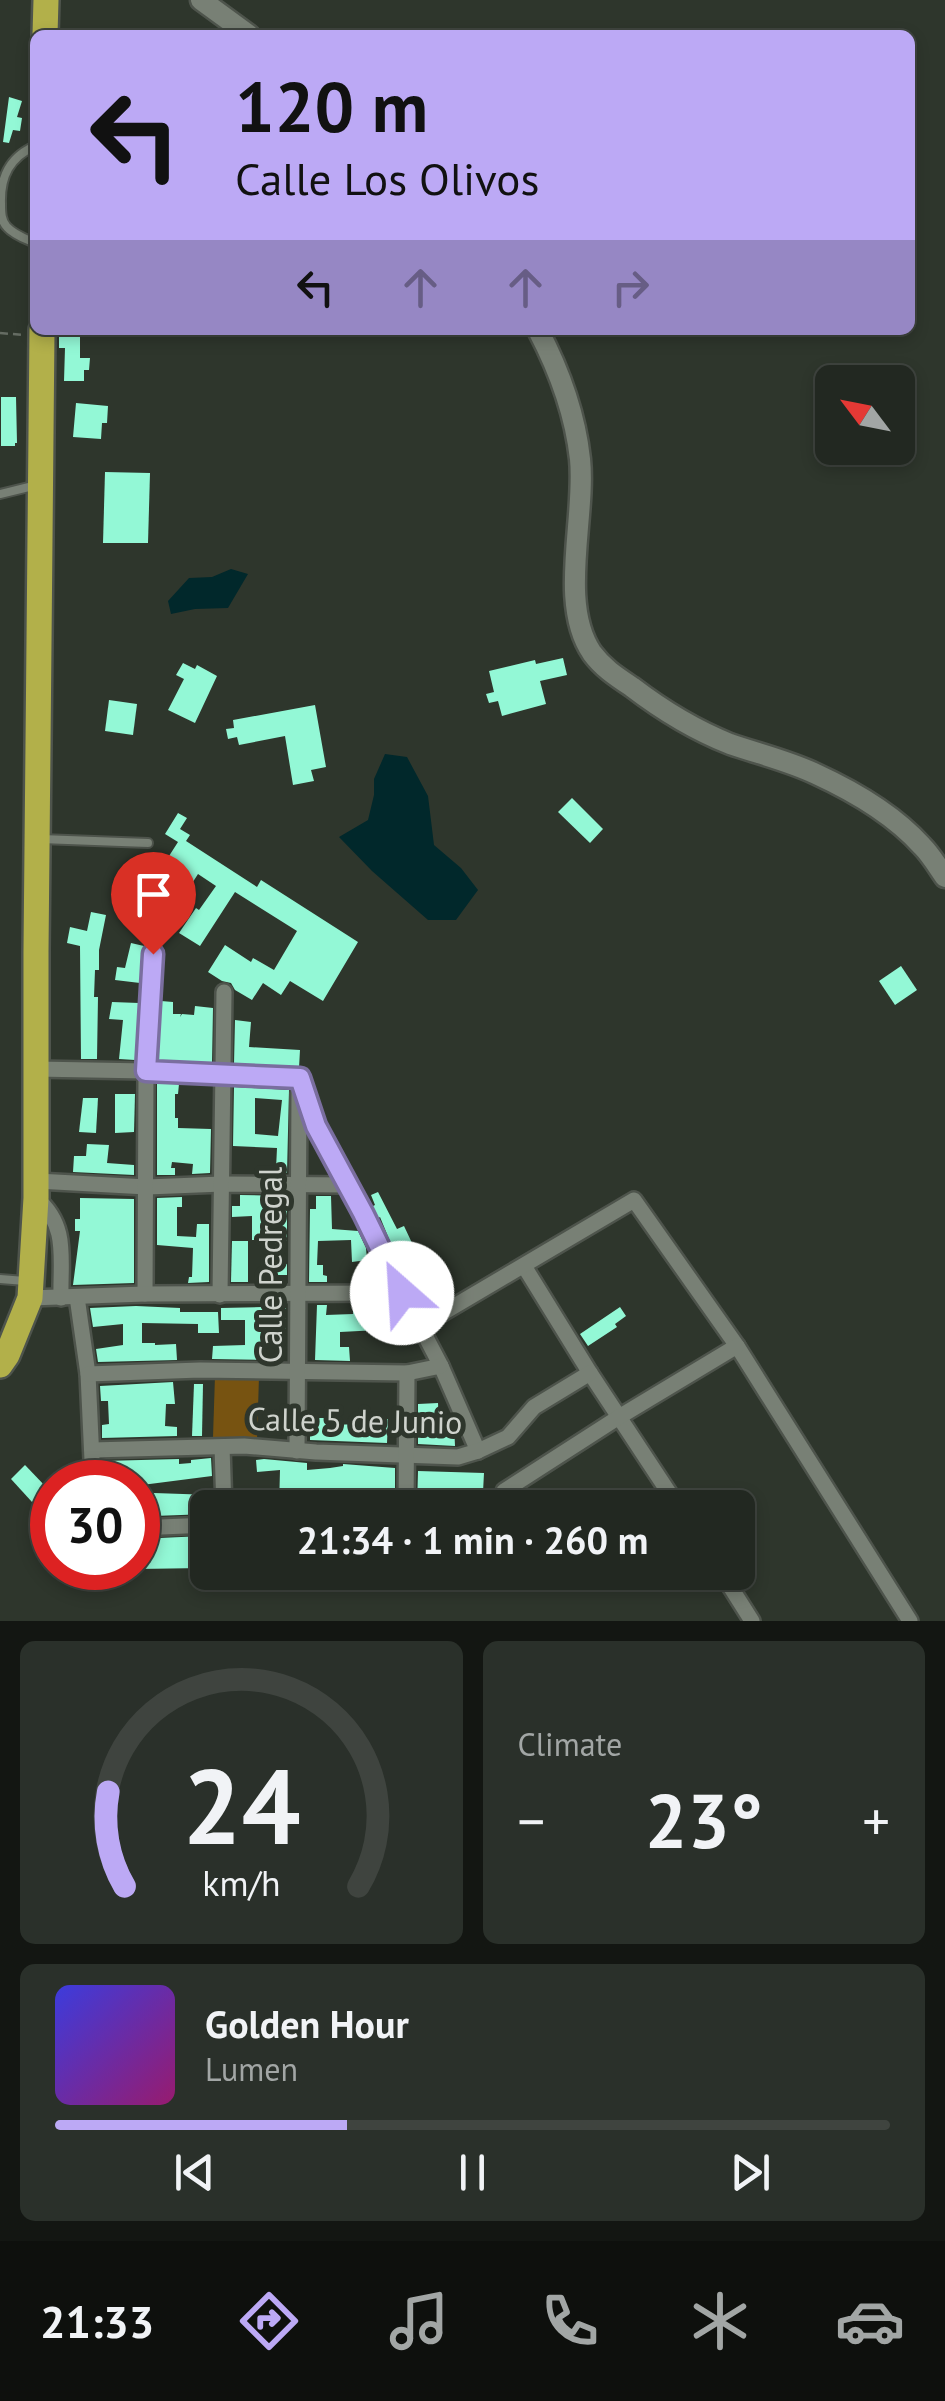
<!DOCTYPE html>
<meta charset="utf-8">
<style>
body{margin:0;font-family:"PT Sans",sans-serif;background:#2a302a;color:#f1f3f6;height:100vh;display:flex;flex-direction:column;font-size:38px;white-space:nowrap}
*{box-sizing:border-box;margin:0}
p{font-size:32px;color:#a2a6a5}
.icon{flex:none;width:55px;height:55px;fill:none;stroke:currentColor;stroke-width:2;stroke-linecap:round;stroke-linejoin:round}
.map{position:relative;height:1621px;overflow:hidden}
.side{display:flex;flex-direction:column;gap:20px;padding:20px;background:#131612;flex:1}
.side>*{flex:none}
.hud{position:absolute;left:30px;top:30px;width:885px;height:305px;border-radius:15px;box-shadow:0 5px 15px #0003,0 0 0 2px #3f443f;background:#bca9f5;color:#111;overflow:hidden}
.needle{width:65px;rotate:302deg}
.controls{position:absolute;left:815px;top:365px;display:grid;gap:20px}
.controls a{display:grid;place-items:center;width:100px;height:100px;border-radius:15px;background:#222821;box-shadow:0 5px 15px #0003,0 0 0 2px #3f443f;font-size:50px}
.speed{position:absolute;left:30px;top:1460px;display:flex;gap:20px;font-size:50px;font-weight:700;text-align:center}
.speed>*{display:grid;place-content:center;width:130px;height:130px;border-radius:50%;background:#222821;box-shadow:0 5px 15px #0003,0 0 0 2px #3f443f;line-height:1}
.speed .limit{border:15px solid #d22;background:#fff;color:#111}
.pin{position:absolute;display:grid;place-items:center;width:85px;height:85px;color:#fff;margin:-102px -42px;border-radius:50% 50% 50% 0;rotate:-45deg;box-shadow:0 0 10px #0007}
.pin .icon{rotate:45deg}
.me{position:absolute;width:110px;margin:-55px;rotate:334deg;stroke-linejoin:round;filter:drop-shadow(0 0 8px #0008)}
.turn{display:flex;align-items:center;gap:35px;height:210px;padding:0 40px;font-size:45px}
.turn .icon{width:130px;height:130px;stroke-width:2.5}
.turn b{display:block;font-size:70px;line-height:85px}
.lanes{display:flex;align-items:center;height:95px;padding:0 40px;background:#0003;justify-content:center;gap:50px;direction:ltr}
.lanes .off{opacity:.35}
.big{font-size:75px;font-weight:600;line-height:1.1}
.side .card{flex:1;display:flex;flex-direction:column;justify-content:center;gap:15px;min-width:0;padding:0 35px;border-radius:15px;background:#2a302a}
.side .dial{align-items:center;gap:0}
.dial svg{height:260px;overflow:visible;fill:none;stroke:#3f443f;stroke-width:7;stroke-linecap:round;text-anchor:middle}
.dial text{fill:#f1f3f6;stroke:none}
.song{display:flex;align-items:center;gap:30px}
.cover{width:120px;height:120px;border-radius:15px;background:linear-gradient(135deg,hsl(240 70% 55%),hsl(320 70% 35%))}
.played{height:10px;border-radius:5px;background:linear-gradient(90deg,#bca9f5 35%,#3f443f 35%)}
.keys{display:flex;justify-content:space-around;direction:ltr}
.heat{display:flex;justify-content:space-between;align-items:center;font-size:55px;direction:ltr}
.side .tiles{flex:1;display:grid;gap:20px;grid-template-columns:1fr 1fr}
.card:last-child{grid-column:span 2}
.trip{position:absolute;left:190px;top:1490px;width:565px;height:100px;border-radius:15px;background:#222821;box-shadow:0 5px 15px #0003,0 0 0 2px #3f443f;font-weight:600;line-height:100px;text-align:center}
.dock{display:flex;height:160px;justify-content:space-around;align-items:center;background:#0e100d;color:#a2a6a5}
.dock .icon{width:70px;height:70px}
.dock .on{color:#bca9f5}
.dock b{font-size:45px;color:#f1f3f6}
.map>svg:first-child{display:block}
.green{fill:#775311}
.water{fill:#01282b}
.building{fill:#93f8d6;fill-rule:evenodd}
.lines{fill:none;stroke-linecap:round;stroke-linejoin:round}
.service-casing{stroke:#4e544c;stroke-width:12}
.minor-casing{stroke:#4e544c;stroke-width:20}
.tertiary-casing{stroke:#4e544c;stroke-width:25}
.trunk-casing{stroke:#4e544c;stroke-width:30}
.path{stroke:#656c63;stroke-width:2.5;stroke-dasharray:8 5;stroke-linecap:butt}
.service{stroke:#788075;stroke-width:8}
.minor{stroke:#788075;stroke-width:15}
.tertiary{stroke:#788075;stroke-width:20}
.trunk{stroke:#b2b04a;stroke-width:25}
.route-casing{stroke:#7a6e9f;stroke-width:25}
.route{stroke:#bca9f5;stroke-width:18}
.labels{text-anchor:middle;stroke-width:10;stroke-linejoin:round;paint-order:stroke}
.street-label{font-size:32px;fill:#cfd3cd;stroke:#2e362c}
</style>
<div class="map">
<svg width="945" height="1621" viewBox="0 0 945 1621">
<rect width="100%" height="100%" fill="#2e362c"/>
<path class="green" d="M215,1376L259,1377L257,1439L213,1437Z"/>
<g class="water">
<path d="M231,569L248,574L228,608L195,609L171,614L168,601L189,578L212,577Z"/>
<path d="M385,754L407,757L428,796L434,845L461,868L478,890L456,920H428L372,871L339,837L368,820L374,795V779Z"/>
</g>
<g class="building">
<path d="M9,97L22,101L17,117L22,118L20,131L13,130L9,143L3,142Z"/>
<path d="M65,330H80V358H90L89,370H84V381H64L65,348H59V336H64Z"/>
<path d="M1,397H16L17,443H15V446H1Z"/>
<path d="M76,403L108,406L107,423H102L101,439L73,437Z"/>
<path d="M105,472L150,473L148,543H103Z"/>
<path d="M563,658L567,675L540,681L546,704L502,716L498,701L489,703L486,694L494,692L489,671L535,660L536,664Z"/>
<path d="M183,663L195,669L197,665L217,676L195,723L168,710L184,679L176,675Z"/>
<path d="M109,700L137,704L133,735L105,731Z"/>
<path d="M315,705L326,767L311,770L314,781L293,785L285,736L239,745L237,737L228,739L226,729L234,728L233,720Z"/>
<path d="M572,798L603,829L590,843L558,812Z"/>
<path d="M178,813L187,818L180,829L190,835L186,841L257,887L261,880L358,942L323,1001L290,981L281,995L263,983L252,1000L235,990L231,983L222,981L208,972L225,945L251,962L253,958L274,970L297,931L235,892L200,946L179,933L196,908L199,910L216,886L198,874L182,899L187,902L170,915L158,911L151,898L153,888L174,874L162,867L178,842L165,834Z"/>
<path d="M91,912L106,915L99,950V970H95L94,997H98L97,1059H81L80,946L67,943L70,927L87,931Z"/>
<path d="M131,943L144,946L140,983L115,980L117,967L125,968Z"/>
<path d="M901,966L917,990L895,1005L879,981Z"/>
<path d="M161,1001L173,1002V1014H181L180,1017L182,1014L194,1015L195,1006L213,1008L212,1063L158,1060Z"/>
<path d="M112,1002L139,1003L135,1060L119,1059L123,1020L109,1019Z"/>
<path d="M235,1020L251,1022L249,1047L300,1050L299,1068L234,1064Z"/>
<path d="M157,1083L179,1084L178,1094H175V1118H178V1128L211,1129L210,1173L192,1174L193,1164L172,1162L171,1168H175V1175H157Z"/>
<path d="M234,1087L289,1090L287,1173H280V1169H276L277,1148L233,1146ZM255,1098L282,1100L278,1136L255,1134Z"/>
<path d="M115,1094H135L134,1132L115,1133Z"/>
<path d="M83,1098H98L96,1133L79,1132Z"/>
<path d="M87,1144L109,1145L107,1163L134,1165V1175L73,1172L74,1156H86Z"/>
<path d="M378,1192L397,1229L404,1226L412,1243L394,1251L380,1217L377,1219L371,1207L375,1205L371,1195Z"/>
<path d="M240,1195L287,1196V1241L281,1240L280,1263L287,1264V1275H270L271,1240H252V1216L232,1217V1206H240Z"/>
<path d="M316,1196H331L332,1229L358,1231L366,1248L367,1260L352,1262L351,1240L318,1241L317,1265H323V1275L327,1276V1282H309L310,1209H316Z"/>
<path d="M182,1197V1207H177V1236L196,1237L197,1224H209V1282L188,1283L189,1277H192L193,1248L157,1245V1198Z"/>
<path d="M80,1198L134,1199V1283L73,1285L80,1231H75V1219H80Z"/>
<path d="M232,1241H248V1282H231Z"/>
<path d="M396,1304L398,1329L340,1332V1347H349L350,1361L315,1360L317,1305H327L326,1315L353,1314V1307L361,1305Z"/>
<path d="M136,1306L180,1308V1312H218L219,1333H198V1324L142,1323V1343H155V1345L176,1344L177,1360L98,1362L96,1349L123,1345V1324L93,1327L90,1308Z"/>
<path d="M262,1307L286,1308V1336H264L263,1360L212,1359L213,1346L245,1345V1320H221V1308Z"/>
<path d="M620,1307L626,1316L615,1324L617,1327L588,1346L580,1334Z"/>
<path d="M173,1382L175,1404H166L165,1426L177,1427V1436L102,1438V1425L109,1424L108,1401H101L100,1386Z"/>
<path d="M194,1384H203L202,1436H192Z"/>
<path d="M438,1403L439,1425L454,1424L455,1446L418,1444V1404Z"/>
<path d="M315,1418H326V1425L364,1424V1418L388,1419L387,1443L310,1440V1425H315Z"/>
<path d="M211,1458L212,1476L142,1485V1482H109V1476H104L103,1461L179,1459V1464L191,1463V1460Z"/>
<path d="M264,1459L307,1463V1470L330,1468L343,1466V1464L395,1468V1508H388L387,1498H377V1493L341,1492L329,1493L330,1506L279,1508L280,1470L257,1472L256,1460Z"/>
<path d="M25,1465L47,1488L32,1502L11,1479Z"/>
<path d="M418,1471L484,1473L483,1492H439L438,1508H417Z"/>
<path d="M154,1493L212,1495L213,1508H208V1514L154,1516Z"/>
<path d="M203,1536V1568L138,1569V1539Z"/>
</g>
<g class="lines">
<g class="service-casing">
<g id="service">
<path d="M35,146C10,157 0,176 1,204C1,212 1,221 7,227C14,235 26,239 35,243"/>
<path d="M0,494L37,485"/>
<path d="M41,839L148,843"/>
<path d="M0,1279L25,1281"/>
</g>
</g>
<g class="minor-casing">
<g id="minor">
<path d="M36,1069L146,1071L300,1079"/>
<path d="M300,1079L316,1127L441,1366L478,1451"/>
<path d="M37,1181L147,1187L222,1184L348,1185"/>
<path d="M36,1198C69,1226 60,1258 61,1298"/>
<path d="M524,1266L590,1373L679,1508"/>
<path d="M145,1294L146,1071L153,954"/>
<path d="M220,1295L224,992"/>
<path d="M77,1297L88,1374L93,1482"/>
<path d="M30,1298L145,1294L402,1293"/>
<path d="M419,1327L634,1200L737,1346L910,1621"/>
<path d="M88,1374L200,1370L407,1373L441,1366"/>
<path d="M222,1447L224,1508"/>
<path d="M92,1450L244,1446L316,1452L458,1457L478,1451L508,1437L534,1407L590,1373"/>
<path d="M297,1451L299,1093"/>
<path d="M504,1491L619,1417L737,1346"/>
<path d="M406,1508L407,1373"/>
<path d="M138,1528L208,1525"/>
<path d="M721,1572L752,1621"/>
</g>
</g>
<g class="tertiary-casing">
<g id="tertiary">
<path d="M201,0L249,35"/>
<path d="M538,330C559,370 575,413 580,459C586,518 558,603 592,653C603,668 617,677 632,687C662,710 695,730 730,744C759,754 789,761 816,774C853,791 895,816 922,846C931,855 938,867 945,877"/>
</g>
</g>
<g class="trunk-casing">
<g id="trunk">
<path d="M45,35L46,0"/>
<path d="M0,1365L7,1355L30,1298L36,1198V952L42,330"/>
</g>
</g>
<path class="path" d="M0,333L25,335"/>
<use href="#service" class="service"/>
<use href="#minor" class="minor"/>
<use href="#tertiary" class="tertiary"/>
<use href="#trunk" class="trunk"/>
</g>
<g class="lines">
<g class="route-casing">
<path id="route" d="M153,954L146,1071L300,1078L316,1126L363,1213L402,1293"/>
</g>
<use href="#route" class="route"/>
</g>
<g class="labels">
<g class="street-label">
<text transform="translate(271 1265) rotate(-90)" y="11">Calle Pedregal</text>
<text transform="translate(355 1421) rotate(1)" y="11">Calle 5 de Junio</text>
</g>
</g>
</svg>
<div class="controls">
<a><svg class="needle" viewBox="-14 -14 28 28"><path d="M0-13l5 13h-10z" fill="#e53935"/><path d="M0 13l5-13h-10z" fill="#a2a6a5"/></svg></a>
</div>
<div class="speed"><div class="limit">30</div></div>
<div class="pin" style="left:153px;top:954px;background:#d93025"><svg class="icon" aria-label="arrive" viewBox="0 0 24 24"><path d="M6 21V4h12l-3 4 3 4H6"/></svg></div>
<svg class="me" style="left:402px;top:1293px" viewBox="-20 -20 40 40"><circle r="19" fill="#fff"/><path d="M0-13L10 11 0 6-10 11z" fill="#bca9f5"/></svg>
<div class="trip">21:34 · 1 min · 260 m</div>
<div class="hud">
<div class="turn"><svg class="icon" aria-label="left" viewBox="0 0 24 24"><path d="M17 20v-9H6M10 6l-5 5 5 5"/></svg><div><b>120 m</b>Calle Los Olivos</div></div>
<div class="lanes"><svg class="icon" aria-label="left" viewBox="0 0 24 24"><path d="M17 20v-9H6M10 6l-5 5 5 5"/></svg><svg class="icon off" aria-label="ahead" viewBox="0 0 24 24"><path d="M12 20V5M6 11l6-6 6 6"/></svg><svg class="icon off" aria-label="ahead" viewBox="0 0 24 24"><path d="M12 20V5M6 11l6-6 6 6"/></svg><svg class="icon off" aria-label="right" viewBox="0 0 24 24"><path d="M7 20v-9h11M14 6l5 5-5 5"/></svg></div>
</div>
</div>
<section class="side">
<div class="tiles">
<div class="card dial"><svg viewBox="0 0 100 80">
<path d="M14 69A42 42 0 1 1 86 69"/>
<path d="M14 69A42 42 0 0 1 9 40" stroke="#bca9f5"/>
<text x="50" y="56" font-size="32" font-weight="700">24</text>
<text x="50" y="72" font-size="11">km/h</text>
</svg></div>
<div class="card"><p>Climate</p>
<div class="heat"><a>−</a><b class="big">23°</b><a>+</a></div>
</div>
<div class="card">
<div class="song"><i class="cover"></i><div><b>Golden Hour</b><p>Lumen</p></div></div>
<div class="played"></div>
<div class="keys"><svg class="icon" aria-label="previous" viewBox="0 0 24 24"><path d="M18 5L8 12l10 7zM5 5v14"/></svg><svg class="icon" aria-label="pause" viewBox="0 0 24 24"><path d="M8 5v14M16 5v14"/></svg><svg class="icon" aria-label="next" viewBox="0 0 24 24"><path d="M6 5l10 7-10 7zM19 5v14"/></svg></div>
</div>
</div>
</section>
<nav class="dock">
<b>21:33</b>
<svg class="icon on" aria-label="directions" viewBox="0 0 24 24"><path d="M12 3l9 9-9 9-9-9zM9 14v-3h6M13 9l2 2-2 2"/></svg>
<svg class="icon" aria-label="music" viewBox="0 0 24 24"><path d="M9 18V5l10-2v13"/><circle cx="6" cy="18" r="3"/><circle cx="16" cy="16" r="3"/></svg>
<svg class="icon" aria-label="phone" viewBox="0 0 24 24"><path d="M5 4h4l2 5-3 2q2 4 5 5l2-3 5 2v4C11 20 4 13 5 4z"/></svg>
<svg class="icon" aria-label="climate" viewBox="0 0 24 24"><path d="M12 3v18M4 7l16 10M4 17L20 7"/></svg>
<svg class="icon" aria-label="car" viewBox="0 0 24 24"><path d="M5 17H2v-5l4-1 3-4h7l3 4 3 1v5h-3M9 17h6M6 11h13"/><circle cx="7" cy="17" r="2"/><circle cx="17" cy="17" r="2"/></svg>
</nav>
